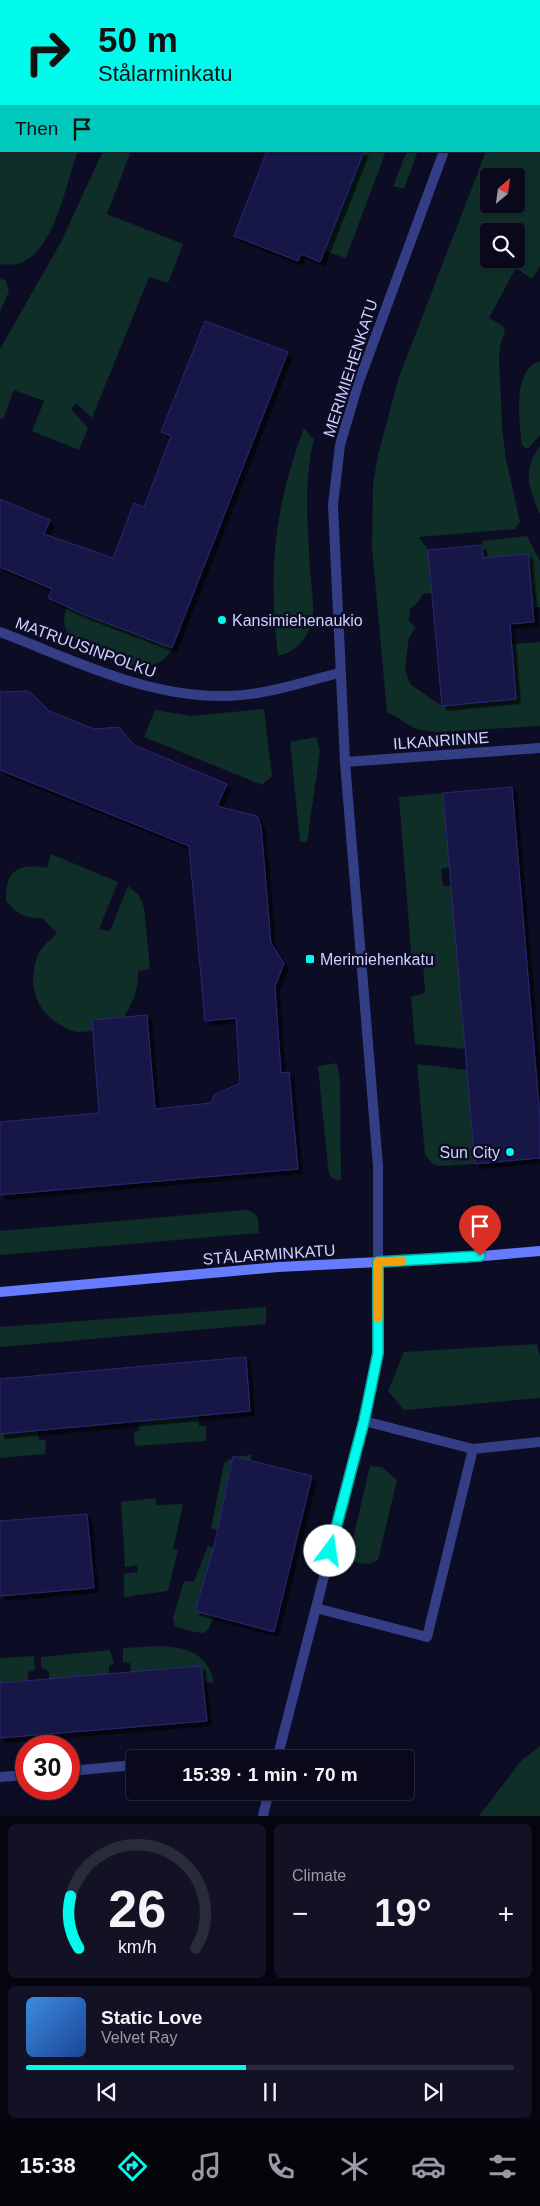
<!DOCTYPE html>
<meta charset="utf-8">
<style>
body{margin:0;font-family:Arial,sans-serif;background:#121224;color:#f1f3f6;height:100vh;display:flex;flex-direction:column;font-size:19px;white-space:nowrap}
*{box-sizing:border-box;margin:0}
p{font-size:16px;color:#999aa3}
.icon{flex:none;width:28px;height:28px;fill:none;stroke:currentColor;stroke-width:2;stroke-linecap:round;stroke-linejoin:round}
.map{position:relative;height:1816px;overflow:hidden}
.panel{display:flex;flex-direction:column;gap:8px;padding:8px;background:#05050f;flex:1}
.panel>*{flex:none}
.banner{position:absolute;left:0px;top:0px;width:540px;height:152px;box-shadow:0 1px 4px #0004,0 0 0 1px #292a3a;background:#00faeb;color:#111;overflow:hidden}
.needle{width:32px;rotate:29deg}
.controls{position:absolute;left:480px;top:168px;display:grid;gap:10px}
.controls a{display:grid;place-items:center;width:45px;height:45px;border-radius:5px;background:#09091b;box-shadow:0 1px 4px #0004,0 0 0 1px #292a3a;font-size:25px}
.speed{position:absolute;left:15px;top:1735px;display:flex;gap:10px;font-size:25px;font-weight:700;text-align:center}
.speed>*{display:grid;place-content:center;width:65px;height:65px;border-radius:50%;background:#09091b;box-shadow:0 1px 4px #0004,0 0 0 1px #292a3a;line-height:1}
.speed .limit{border:8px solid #d22;background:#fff;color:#111}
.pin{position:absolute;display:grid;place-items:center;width:42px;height:42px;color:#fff;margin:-51px -21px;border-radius:50% 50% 50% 0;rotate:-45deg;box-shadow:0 0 5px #0007}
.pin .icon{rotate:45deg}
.me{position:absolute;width:55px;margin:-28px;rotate:14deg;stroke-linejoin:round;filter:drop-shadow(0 0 4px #0008)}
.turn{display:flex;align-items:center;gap:18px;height:105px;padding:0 15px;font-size:22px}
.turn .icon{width:65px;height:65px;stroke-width:2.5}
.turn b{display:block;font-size:35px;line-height:42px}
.then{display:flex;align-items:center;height:48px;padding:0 15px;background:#0003;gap:10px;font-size:19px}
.big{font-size:38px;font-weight:700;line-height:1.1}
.panel .tile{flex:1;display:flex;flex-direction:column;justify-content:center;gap:8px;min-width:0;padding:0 18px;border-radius:8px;background:#121224}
.panel .dial{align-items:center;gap:0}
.dial svg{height:130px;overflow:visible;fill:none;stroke:#292a3a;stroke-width:7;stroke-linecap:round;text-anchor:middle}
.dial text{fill:#f1f3f6;stroke:none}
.song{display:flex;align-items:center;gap:15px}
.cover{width:60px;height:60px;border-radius:8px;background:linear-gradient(135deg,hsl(210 70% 55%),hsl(220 70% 35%))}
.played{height:5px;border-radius:2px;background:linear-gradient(90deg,#00faeb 45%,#292a3a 45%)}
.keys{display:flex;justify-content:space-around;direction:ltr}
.heat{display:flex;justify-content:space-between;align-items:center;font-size:28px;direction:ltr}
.panel .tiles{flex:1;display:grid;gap:8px;grid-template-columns:1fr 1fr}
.tile:last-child{grid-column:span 2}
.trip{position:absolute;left:126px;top:1750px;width:288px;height:50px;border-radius:5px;background:#09091b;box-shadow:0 1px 4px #0004,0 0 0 1px #292a3a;font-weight:700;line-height:50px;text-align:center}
.tabs{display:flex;height:80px;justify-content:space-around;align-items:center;background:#04040b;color:#999aa3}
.tabs .icon{width:35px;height:35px}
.tabs .current{color:#00faeb}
.tabs b{font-size:22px;color:#f1f3f6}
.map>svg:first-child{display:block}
.green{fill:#0f2e28;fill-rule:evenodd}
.building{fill:#191746;stroke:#2a2774;filter:url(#shadow)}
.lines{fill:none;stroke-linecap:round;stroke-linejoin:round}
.service{stroke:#333e87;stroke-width:10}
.minor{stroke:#333e87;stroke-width:10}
.tertiary{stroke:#333e87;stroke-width:10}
.secondary{stroke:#667bff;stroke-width:10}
.route-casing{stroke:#00a299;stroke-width:12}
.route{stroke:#00faeb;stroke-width:9}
.slow{stroke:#f59e0b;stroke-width:9}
.poi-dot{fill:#00faeb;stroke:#0c0c24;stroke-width:2}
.labels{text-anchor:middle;stroke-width:5;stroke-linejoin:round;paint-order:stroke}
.street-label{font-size:16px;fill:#cfd1ff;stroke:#0c0c24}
.poi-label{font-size:16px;fill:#cfd1ff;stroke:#0c0c24;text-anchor:start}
</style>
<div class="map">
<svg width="540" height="1816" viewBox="0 0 540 1816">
<defs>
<filter id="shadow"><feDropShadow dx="4.5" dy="4.5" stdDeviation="0" flood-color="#0009"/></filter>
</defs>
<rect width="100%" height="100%" fill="#0c0c24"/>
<g class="green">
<path d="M540,18V266L532,279L516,268L489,318L503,326L505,330L500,346L499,357L502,425L506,459L520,522L515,529L419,537L428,550L432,593L423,594L418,602L410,609L409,621L416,628L409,637L405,670L411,685L442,706L516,699L511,644L540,642V726L438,732C429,731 419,731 411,726C402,722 397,715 387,713L372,547L373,485L378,455L398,380L486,151H539ZM489,176H516V204H489ZM489,231H516V259H489Z"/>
<path d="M0,80L1,151H78C64,186 53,274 0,264Z"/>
<path d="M103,151H131L107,214L183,244L168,283L149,277L92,418L76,403L71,409L88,428L79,450L32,431L44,401L14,390L3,419L0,418V349L62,240Z"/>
<path d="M364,151H386L346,258L325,251Z"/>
<path d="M407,151H418L404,189L393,186Z"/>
<path d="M0,278L6,281L9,291L0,312Z"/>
<path d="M540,361V435L529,448H525L522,445C520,422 511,370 540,361Z"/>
<path d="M304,428L314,440C303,483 308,527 310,570C311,587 316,607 311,624C306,641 295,652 278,656C268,572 274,508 304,428Z"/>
<path d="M540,446V515C529,487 521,473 540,446Z"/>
<path d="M527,536L540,561V607H532L483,558V541Z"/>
<path d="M67,607L172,648C168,659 157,665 145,667C130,669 72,643 66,629C62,622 65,614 67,607Z"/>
<path d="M264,709L272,776L262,785L144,737L155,710L191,716Z"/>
<path d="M316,737L320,751L307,842H300L290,742Z"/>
<path d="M443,793L450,867L441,869L443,886H451L465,1049L415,1044L411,997L425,993L423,962L412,963L399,797Z"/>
<path d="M51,854L118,882L99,929L110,931L128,886L138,894L144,907L150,969L138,971C139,990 133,1001 124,1017L92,1020L93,1031C87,1031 79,1033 73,1031C69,1030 63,1026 59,1024C33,1009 27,980 39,953C43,945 52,939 57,933L42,918C23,918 18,914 6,901C5,871 18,862 47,868Z"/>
<path d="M337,1063L340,1081L341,1179L337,1180L330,1177L328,1167L318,1066Z"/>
<path d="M417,1064L467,1070L475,1164L440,1166L434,1165L425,1155Z"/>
<path d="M246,1210C260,1213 258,1220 259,1233L0,1255V1231Z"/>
<path d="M266,1307V1324L0,1347V1327Z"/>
<path d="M537,1344L540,1356V1398L404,1410L388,1391L404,1352Z"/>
<path d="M199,1416V1426H206V1441L135,1446L134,1432L139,1431L140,1421Z"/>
<path d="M38,1431L39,1440H46L45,1454L0,1458V1434Z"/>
<path d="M252,1455L248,1469L231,1465L226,1489L221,1531L211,1528L224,1464C231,1456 242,1456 252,1455Z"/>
<path d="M370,1466L382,1467L397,1480L378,1560C368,1567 359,1563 348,1560Z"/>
<path d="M155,1498L157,1505L183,1504L173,1549L178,1550L168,1591L124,1597V1574L138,1572L137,1565L125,1567L121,1502Z"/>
<path d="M208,1546L218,1549L209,1588L202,1587L195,1611L214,1616L209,1628L204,1633L193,1632L175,1626L173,1618L184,1581L194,1582Z"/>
<path d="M160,1646C187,1647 207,1653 214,1682L203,1683L201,1666L131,1672L130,1663L123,1662V1648Z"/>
<path d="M110,1650L114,1664L109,1666V1674L49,1679V1671L41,1667V1657Z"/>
<path d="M34,1656L35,1670L28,1672V1681L0,1683V1658Z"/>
<path d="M540,1746V1816H479L521,1761Z"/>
</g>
<g class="building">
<path d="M267,151H364L320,262L301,254L298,261L234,236Z"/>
<path d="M205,321L288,352L172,648L83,614L48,598L52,589L0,567V499L50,520L44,534L113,558L134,503L144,507L171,436L161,432Z"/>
<path d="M482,545L483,558L528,554L534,622L510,624L516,699L442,706L428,550Z"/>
<path d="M29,691L49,711L94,729L119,727L134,745L227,784L217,806L257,816L261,826L271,943L284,963L275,987L281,1073L289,1072L298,1169L0,1195V1122L99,1113L92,1020L147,1015L155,1109L211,1103L214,1095L240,1083L236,1018L205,1021L189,846L0,770V692Z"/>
<path d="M512,787L540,1118V1158L475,1164L443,793Z"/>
<path d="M246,1357L250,1411L0,1434V1379Z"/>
<path d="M233,1456L312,1476L274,1632L195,1611L214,1547Z"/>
<path d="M87,1514L94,1588L0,1596V1521Z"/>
<path d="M201,1666L207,1721L0,1738V1683Z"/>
</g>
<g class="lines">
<g class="service">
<path d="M364,1421L473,1449L540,1442"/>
<path d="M316,1608L427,1637L473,1449"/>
</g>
<g class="minor">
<path d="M0,632C74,660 147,698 228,696C266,695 303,682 339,673"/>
<path d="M345,762L540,748"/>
<path d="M277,1759L364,1421L378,1353V1262"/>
<path d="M69,1771L135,1765"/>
<path d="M0,1777L26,1775"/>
<path d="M263,1816L269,1791"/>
</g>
<g class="tertiary">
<path d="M501,1L502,0"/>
<path d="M378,1262V1166L345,762L333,505L340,445L358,384L444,151"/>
</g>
<path class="secondary" d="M0,1292L278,1267L460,1258L540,1251"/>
</g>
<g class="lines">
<g class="route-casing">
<path id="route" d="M330,1551L364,1421L378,1353V1262L480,1256"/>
</g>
<use href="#route" class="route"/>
<path class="slow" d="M378,1318V1262L402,1261"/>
</g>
<g class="poi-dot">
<circle cx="222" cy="620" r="5"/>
<rect x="305" y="954" width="10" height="10" rx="2.5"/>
<circle cx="510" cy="1152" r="5"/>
</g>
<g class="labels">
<g class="street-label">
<text transform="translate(350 368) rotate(-72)" y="6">MERIMIEHENKATU</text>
<text transform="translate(86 647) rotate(20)" y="6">MATRUUSINPOLKU</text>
<text transform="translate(441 740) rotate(-4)" y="6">ILKANRINNE</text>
<text transform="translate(269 1254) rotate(-4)" y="6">STÅLARMINKATU</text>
</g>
<g class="poi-label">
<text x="232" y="626">Kansimiehenaukio</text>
<text x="320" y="965">Merimiehenkatu</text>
<text x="500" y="1158" text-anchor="end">Sun City</text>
</g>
</g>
</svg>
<div class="controls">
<a><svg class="needle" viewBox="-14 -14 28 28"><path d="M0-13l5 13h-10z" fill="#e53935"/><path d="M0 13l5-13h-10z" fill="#999aa3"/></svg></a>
<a><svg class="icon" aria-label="search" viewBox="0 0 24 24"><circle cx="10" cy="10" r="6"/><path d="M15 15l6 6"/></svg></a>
</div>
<div class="speed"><div class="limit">30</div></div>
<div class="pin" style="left:480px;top:1256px;background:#d93025"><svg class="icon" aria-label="arrive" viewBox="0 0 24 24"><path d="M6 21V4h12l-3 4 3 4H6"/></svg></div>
<svg class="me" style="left:330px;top:1551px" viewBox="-20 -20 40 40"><circle r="19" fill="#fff"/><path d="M0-13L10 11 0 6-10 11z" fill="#00faeb"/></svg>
<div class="trip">15:39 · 1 min · 70 m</div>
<div class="banner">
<div class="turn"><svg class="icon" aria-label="right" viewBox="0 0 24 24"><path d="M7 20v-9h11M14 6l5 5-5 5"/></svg><div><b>50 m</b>Stålarminkatu</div></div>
<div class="then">Then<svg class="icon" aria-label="arrive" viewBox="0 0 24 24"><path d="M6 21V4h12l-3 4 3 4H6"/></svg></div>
</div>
</div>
<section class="panel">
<div class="tiles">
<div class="tile dial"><svg viewBox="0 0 100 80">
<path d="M14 69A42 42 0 1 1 86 69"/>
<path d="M14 69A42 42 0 0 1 9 37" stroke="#00faeb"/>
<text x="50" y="56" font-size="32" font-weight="700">26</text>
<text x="50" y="72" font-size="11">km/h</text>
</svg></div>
<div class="tile"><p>Climate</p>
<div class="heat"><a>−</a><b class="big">19°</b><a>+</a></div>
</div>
<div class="tile">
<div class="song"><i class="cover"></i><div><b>Static Love</b><p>Velvet Ray</p></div></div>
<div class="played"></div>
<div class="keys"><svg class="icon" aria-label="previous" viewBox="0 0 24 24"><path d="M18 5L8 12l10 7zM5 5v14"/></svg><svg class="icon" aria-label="pause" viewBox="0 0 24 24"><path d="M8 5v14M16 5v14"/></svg><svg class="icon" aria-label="next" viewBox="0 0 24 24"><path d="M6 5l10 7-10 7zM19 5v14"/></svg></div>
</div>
</div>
</section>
<nav class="tabs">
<b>15:38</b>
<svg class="icon current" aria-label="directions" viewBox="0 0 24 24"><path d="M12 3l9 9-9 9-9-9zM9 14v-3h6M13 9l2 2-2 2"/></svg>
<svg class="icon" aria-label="music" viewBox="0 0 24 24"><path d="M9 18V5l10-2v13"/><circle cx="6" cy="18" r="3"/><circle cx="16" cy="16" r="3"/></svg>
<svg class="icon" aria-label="phone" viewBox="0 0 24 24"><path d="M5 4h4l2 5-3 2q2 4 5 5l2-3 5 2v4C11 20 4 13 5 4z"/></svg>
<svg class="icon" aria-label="climate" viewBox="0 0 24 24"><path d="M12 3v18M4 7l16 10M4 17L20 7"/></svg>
<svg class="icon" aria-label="car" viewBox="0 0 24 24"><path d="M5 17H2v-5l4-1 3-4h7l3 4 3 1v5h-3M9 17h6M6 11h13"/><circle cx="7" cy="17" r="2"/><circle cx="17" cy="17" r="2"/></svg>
<svg class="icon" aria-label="filters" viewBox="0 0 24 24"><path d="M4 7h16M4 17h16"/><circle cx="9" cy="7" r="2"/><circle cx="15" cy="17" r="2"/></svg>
</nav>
